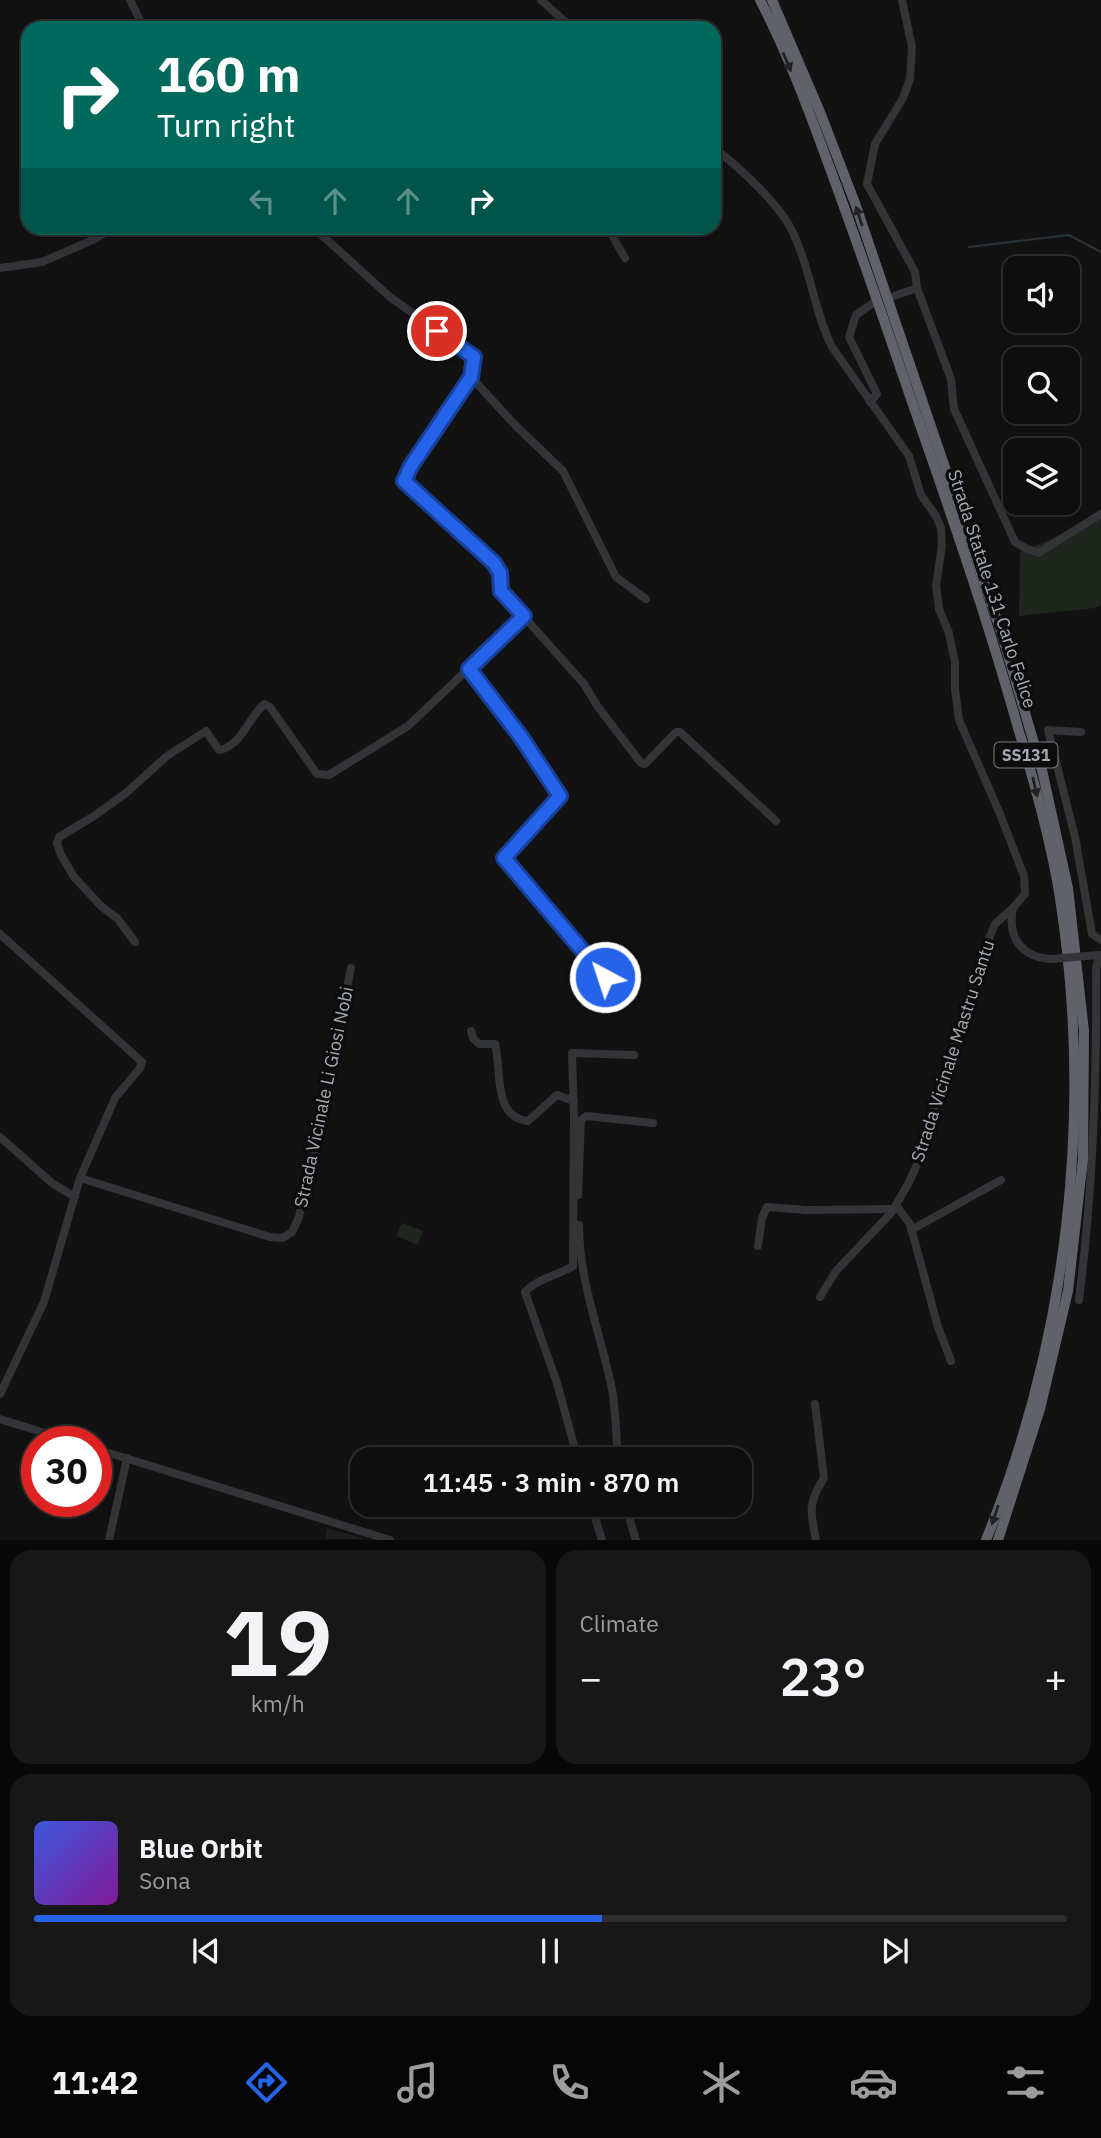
<!DOCTYPE html>
<meta charset="utf-8">
<style>
body{margin:0;font-family:"IBM Plex Sans",sans-serif;background:#171717;color:#f1f3f6;height:100vh;display:flex;flex-direction:column;font-size:26px;white-space:nowrap}
*{box-sizing:border-box;margin:0}
p{font-size:23px;color:#9b9c9e}
.icon{flex:none;width:38px;height:38px;fill:none;stroke:currentColor;stroke-width:2;stroke-linecap:round;stroke-linejoin:round}
.map{position:relative;height:1540px;overflow:hidden}
.drawer{display:flex;flex-direction:column;gap:10px;padding:10px;background:#080808;flex:1}
.drawer>*{flex:none}
.top-card{position:absolute;left:21px;top:21px;width:700px;height:214px;border-radius:21px;box-shadow:0 4px 18px #0003,0 0 0 2px #2e2e2e;background:#00695c;color:#fff;overflow:hidden}
.buttons{position:absolute;left:1003px;top:256px;display:grid;gap:14px}
.buttons a{display:grid;place-items:center;width:77px;height:77px;border-radius:14px;background:#0e0e0e;box-shadow:0 4px 18px #0003,0 0 0 2px #2e2e2e;font-size:35px}
.speed{position:absolute;left:21px;top:1426px;display:flex;gap:14px;font-size:35px;font-weight:700;text-align:center}
.speed>*{display:grid;place-content:center;width:91px;height:91px;border-radius:50%;background:#0e0e0e;box-shadow:0 4px 18px #0003,0 0 0 2px #2e2e2e;line-height:1}
.speed .limit{border:10px solid #d22;background:#fff;color:#111}
.pin{position:absolute;display:grid;place-items:center;width:60px;height:60px;color:#fff;margin:-30px;border:4px solid #fff;border-radius:50%;box-shadow:0 2px 7px #0007}
.me{position:absolute;width:77px;margin:-38px;rotate:320deg;stroke-linejoin:round;filter:drop-shadow(0 0 5px #0008)}
.turn{display:flex;align-items:center;gap:24px;height:147px;padding:0 21px;font-size:32px}
.turn .icon{width:91px;height:91px;stroke-width:2.5}
.turn b{display:block;font-size:49px;line-height:60px}
.lanes{display:flex;align-items:center;height:66px;padding:0 21px;background:#0003;justify-content:center;gap:35px;direction:ltr}
.lanes .off{opacity:.35}
.big{font-size:52px;font-weight:600;line-height:1.1}
.drawer .card{flex:1;display:flex;flex-direction:column;justify-content:center;gap:10px;min-width:0;padding:0 24px;border-radius:21px;background:#171717}
.drawer .dial{align-items:center;gap:0}
.dial b{font-size:91px;line-height:1}
.song{display:flex;align-items:center;gap:21px}
.cover{width:84px;height:84px;border-radius:10px;background:linear-gradient(135deg,hsl(230 70% 55%),hsl(290 70% 35%))}
.played{height:7px;border-radius:4px;background:linear-gradient(90deg,#2563eb 55%,#2e2e2e 55%)}
.keys{display:flex;justify-content:space-around;direction:ltr}
.heat{display:flex;justify-content:space-between;align-items:center;font-size:38px;direction:ltr}
.drawer .tiles{flex:1;display:grid;gap:10px;grid-template-columns:1fr 1fr}
.card:last-child{grid-column:span 2}
.trip{position:absolute;left:350px;top:1447px;width:402px;height:70px;border-radius:21px;background:#0e0e0e;box-shadow:0 4px 18px #0003,0 0 0 2px #2e2e2e;font-weight:600;line-height:70px;text-align:center}
.tab-bar{display:flex;height:112px;justify-content:space-around;align-items:center;background:#060606;color:#9b9c9e}
.tab-bar .icon{width:49px;height:49px}
.tab-bar .on{color:#2563eb}
.tab-bar b{font-size:32px;color:#f1f3f6}
.map>svg:first-child{display:block}
.built{fill:#1e1e20}
.green{fill:#1e261e}
.lines{fill:none;stroke-linecap:round;stroke-linejoin:round}
.stream{stroke:#2a3439;stroke-width:2}
.minor{stroke:#333438;stroke-width:8}
.highway{stroke:#5f6369;stroke-width:10}
.minor-bridge{stroke:#333438;stroke-width:8}
.oneway{fill:#222225}
.route-casing{stroke:#184099;stroke-width:18}
.route{stroke:#2563eb;stroke-width:12}
.labels{text-anchor:middle;stroke-width:7;stroke-linejoin:round;paint-order:stroke}
.shield{fill:#0d0d0e;stroke:#767b82;stroke-width:2}
.shield-label{font-size:16px;font-weight:bold;fill:#a3aab4}
.street-label{font-size:18px;fill:#a3aab4;stroke:#0d0d0e}
</style>
<div class="map">
<svg width="1101" height="1540" viewBox="0 0 1101 1540">
<rect width="100%" height="100%" fill="#121213"/>
<path class="built" d="M327,1528L365,1539H325Z"/>
<g class="green">
<path d="M1101,519V605L1095,608L1019,616L1020,552Z"/>
<path d="M402,1223L423,1231L418,1245L396,1236Z"/>
</g>
<g class="lines">
<path class="stream" d="M969,247L1069,235L1101,252"/>
<g class="minor">
<path d="M130,0L144,28"/>
<path d="M541,0L572,28"/>
<path d="M714,148C739,167 782,206 794,235C811,271 814,311 832,347L909,456L921,495L936,516L941,528L942,545L936,586L939,609L949,633L955,663V690L959,720L1000,814L1024,876L1025,894L1013,908L995,924L983,953L976,981L925,1136L922,1154L908,1184L892,1212L836,1271L820,1297"/>
<path d="M314,228L390,297L474,357L471,377L411,466L404,481L494,563L501,573V591L584,684L598,707L641,763L645,764L676,732H680L776,821"/>
<path d="M610,228L609,230L625,258"/>
<path d="M0,268L42,262L95,239L113,228"/>
<path d="M917,288L951,379L954,409L1015,542L1027,549L1038,553L1101,514"/>
<path d="M891,297L917,288L915,272L867,184L875,144L903,98L910,79L912,47L902,0"/>
<path d="M471,377L516,426L563,471L616,577L646,599"/>
<path d="M870,402L877,394L849,337L856,315L873,303"/>
<path d="M469,669L521,737L560,796L504,858L605,977"/>
<path d="M1081,732L1048,730L1075,837L1092,934L1101,940"/>
<path d="M1013,908C1007,937 1021,957 1051,959"/>
<path d="M0,934L142,1062L140,1068L115,1098L80,1178"/>
<path d="M135,942L117,918L102,907L74,877L61,855L57,843L59,837L94,816L126,793L167,756L206,731L219,750C241,746 248,719 264,704L270,707L317,774L329,775L408,726L524,616"/>
<path d="M471,1031L473,1038L479,1044H495C502,1070 492,1117 528,1121L557,1095L574,1101"/>
<path d="M0,1137L52,1183L75,1197"/>
<path d="M578,1195L581,1120L586,1116L653,1123"/>
<path d="M896,1205L910,1224L938,1327L951,1361"/>
<path d="M579,1225C579,1281 601,1335 612,1389C616,1412 616,1436 618,1460"/>
<path d="M911,1230L1001,1180"/>
<path d="M758,1246L762,1218L767,1207L807,1210L894,1209"/>
<path d="M1079,1300C1093,1189 1097,1080 1096,969L1099,955H1101"/>
<path d="M0,1394L44,1302L80,1178L270,1237L283,1238L292,1232L299,1217L325,1101L351,968"/>
<path d="M815,1404L824,1478C808,1502 810,1512 816,1540"/>
<path d="M0,1419L74,1442"/>
<path d="M96,1449L390,1540"/>
<path d="M578,1460L557,1383L525,1292C538,1278 557,1276 573,1266L574,1117L572,1053L634,1055"/>
<path d="M591,1505L602,1540"/>
<path d="M625,1505L636,1540"/>
<path d="M593,1513L620,1505"/>
<path d="M109,1540L127,1458"/>
</g>
<g class="highway">
<path d="M760,0C787,52 808,108 828,163C857,241 884,320 911,399C949,508 987,617 1018,728C1034,781 1050,837 1059,892C1094,1110 1069,1335 986,1540"/>
<path d="M772,0L820,112L855,203L1002,635L1042,770L1068,888L1084,1031L1083,1159L1068,1291L1040,1409L998,1540"/>
</g>
<path class="minor-bridge" d="M1051,959L1099,955"/>
</g>
<defs><path id="oneway-solid" d="M-6-.8H1V-3.2L6.5 0L1 3.2V.8H-6Z" transform="scale(1.75)"/></defs>
<g class="oneway">
<use href="#oneway-solid" transform="translate(787 62) rotate(67)"/>
<use href="#oneway-solid" transform="translate(859 216) rotate(-108)"/>
<use href="#oneway-solid" transform="translate(1035 787) rotate(77)"/>
<use href="#oneway-solid" transform="translate(995 1515) rotate(109)"/>
</g>
<g class="lines">
<g class="route-casing">
<path id="route" d="M437,331L474,357L471,377L411,466L404,481L494,563L500,573L501,591L524,616L469,669L521,737L560,796L504,858L605,977"/>
</g>
<use href="#route" class="route"/>
</g>
<g class="labels">
<rect class="shield" x="994.5" y="742.5" width="63" height="25" rx="5"/>
<g class="shield-label">
<text x="1026" y="761">SS131</text>
</g>
<g class="street-label">
<text transform="translate(992 589) rotate(72)" y="6">Strada Statale 131 Carlo Felice</text>
<text transform="translate(953 1051) rotate(-72)" y="6">Strada Vicinale Mastru Santu</text>
<text transform="translate(324 1097) rotate(-78)" y="6">Strada Vicinale Li Giosi Nobi</text>
</g>
</g>
</svg>
<div class="buttons">
<a><svg class="icon" aria-label="sound" viewBox="0 0 24 24"><path d="M4 9h4l5-4v14l-5-4H4zM17 9q2 3 0 6"/></svg></a>
<a><svg class="icon" aria-label="search" viewBox="0 0 24 24"><circle cx="10" cy="10" r="6"/><path d="M15 15l6 6"/></svg></a>
<a><svg class="icon" aria-label="layers" viewBox="0 0 24 24"><path d="M12 4l9 5-9 5-9-5zM3 14l9 5 9-5"/></svg></a>
</div>
<div class="speed"><div class="limit">30</div></div>
<div class="pin" style="left:437px;top:331px;background:#d93025"><svg class="icon" aria-label="arrive" viewBox="0 0 24 24"><path d="M6 21V4h12l-3 4 3 4H6"/></svg></div>
<svg class="me" style="left:605px;top:977px" viewBox="-20 -20 40 40"><circle r="17" fill="#2563eb" stroke="#fff" stroke-width="3"/><path d="M0-11L8 9 0 5-8 9z" fill="#fff"/></svg>
<div class="trip">11:45 · 3 min · 870 m</div>
<div class="top-card">
<div class="turn"><svg class="icon" aria-label="right" viewBox="0 0 24 24"><path d="M7 20v-9h11M14 6l5 5-5 5"/></svg><div><b>160 m</b>Turn right</div></div>
<div class="lanes"><svg class="icon off" aria-label="left" viewBox="0 0 24 24"><path d="M17 20v-9H6M10 6l-5 5 5 5"/></svg><svg class="icon off" aria-label="ahead" viewBox="0 0 24 24"><path d="M12 20V5M6 11l6-6 6 6"/></svg><svg class="icon off" aria-label="ahead" viewBox="0 0 24 24"><path d="M12 20V5M6 11l6-6 6 6"/></svg><svg class="icon" aria-label="right" viewBox="0 0 24 24"><path d="M7 20v-9h11M14 6l5 5-5 5"/></svg></div>
</div>
</div>
<section class="drawer">
<div class="tiles">
<div class="card dial"><b>19</b><p>km/h</p></div>
<div class="card"><p>Climate</p>
<div class="heat"><a>−</a><b class="big">23°</b><a>+</a></div>
</div>
<div class="card">
<div class="song"><i class="cover"></i><div><b>Blue Orbit</b><p>Sona</p></div></div>
<div class="played"></div>
<div class="keys"><svg class="icon" aria-label="previous" viewBox="0 0 24 24"><path d="M18 5L8 12l10 7zM5 5v14"/></svg><svg class="icon" aria-label="pause" viewBox="0 0 24 24"><path d="M8 5v14M16 5v14"/></svg><svg class="icon" aria-label="next" viewBox="0 0 24 24"><path d="M6 5l10 7-10 7zM19 5v14"/></svg></div>
</div>
</div>
</section>
<nav class="tab-bar">
<b>11:42</b>
<svg class="icon on" aria-label="directions" viewBox="0 0 24 24"><path d="M12 3l9 9-9 9-9-9zM9 14v-3h6M13 9l2 2-2 2"/></svg>
<svg class="icon" aria-label="music" viewBox="0 0 24 24"><path d="M9 18V5l10-2v13"/><circle cx="6" cy="18" r="3"/><circle cx="16" cy="16" r="3"/></svg>
<svg class="icon" aria-label="phone" viewBox="0 0 24 24"><path d="M5 4h4l2 5-3 2q2 4 5 5l2-3 5 2v4C11 20 4 13 5 4z"/></svg>
<svg class="icon" aria-label="climate" viewBox="0 0 24 24"><path d="M12 3v18M4 7l16 10M4 17L20 7"/></svg>
<svg class="icon" aria-label="car" viewBox="0 0 24 24"><path d="M5 17H2v-5l4-1 3-4h7l3 4 3 1v5h-3M9 17h6M6 11h13"/><circle cx="7" cy="17" r="2"/><circle cx="17" cy="17" r="2"/></svg>
<svg class="icon" aria-label="filters" viewBox="0 0 24 24"><path d="M4 7h16M4 17h16"/><circle cx="9" cy="7" r="2"/><circle cx="15" cy="17" r="2"/></svg>
</nav>
